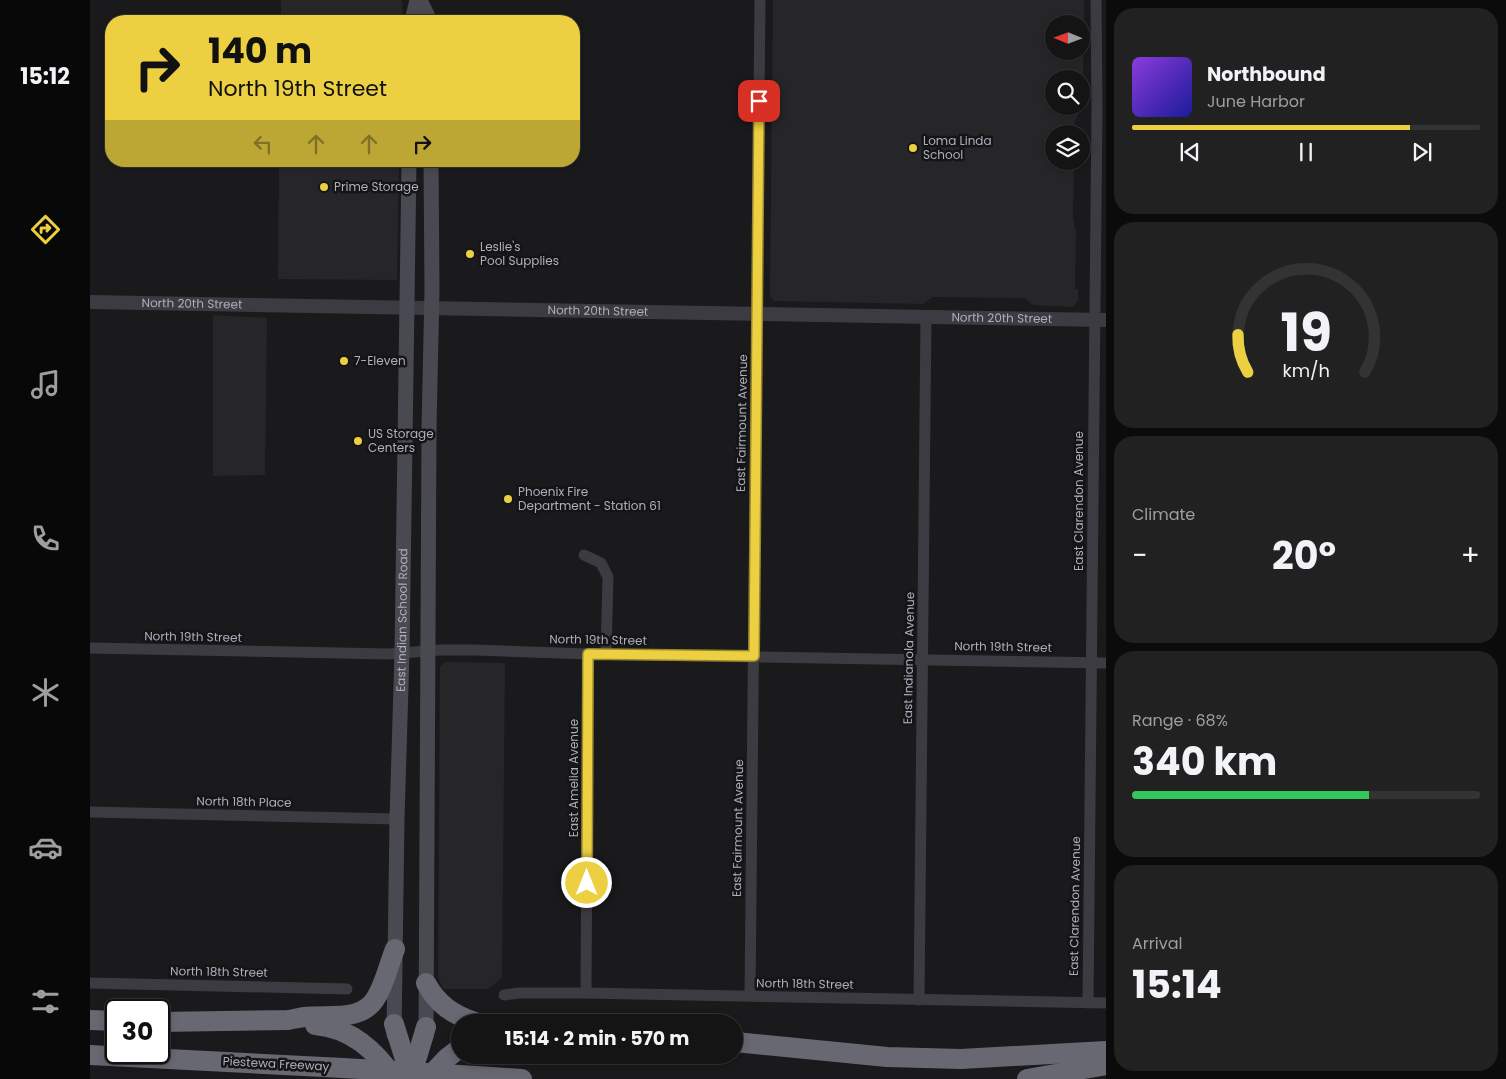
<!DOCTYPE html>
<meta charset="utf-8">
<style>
body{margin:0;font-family:Poppins,sans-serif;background:#212122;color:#f1f3f6;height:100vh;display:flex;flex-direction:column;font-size:19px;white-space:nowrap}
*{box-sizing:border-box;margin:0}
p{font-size:16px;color:#9d9ea0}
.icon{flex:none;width:28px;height:28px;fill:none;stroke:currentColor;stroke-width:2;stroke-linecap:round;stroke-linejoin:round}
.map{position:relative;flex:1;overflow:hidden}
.panel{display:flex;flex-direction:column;gap:8px;padding:8px;background:#0b0b0c;width:400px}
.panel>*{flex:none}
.guide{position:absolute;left:15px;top:15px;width:475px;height:152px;border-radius:20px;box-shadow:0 2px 8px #0003,0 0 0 1px #333334;background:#ecd042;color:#111;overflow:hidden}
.needle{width:32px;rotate:271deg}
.buttons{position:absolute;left:955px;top:15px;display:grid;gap:10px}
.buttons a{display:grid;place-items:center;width:45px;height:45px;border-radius:50%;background:#141415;box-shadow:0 2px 8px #0003,0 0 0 1px #333334;font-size:25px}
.speed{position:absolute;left:15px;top:999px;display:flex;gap:10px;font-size:25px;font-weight:700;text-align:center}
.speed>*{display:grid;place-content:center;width:65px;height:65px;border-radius:50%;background:#141415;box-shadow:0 2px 8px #0003,0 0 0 1px #333334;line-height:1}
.speed .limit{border:2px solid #111;border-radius:8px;background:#fff;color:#111}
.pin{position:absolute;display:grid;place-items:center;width:42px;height:42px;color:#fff;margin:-21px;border-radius:10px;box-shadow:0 2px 8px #0006}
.me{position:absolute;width:55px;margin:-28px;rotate:0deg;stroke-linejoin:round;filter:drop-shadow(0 0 4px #0008)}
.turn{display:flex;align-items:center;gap:18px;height:105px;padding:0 20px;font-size:22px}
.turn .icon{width:65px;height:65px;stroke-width:2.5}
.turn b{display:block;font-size:35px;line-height:42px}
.lanes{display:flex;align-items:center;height:48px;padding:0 20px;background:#0003;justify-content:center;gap:25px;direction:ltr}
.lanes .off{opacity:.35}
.big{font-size:38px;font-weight:700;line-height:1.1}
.panel .widget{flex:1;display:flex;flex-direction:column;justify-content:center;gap:8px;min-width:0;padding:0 18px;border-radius:20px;background:#212122}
.panel .dial{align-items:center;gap:0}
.dial svg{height:130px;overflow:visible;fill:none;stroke:#333334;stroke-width:7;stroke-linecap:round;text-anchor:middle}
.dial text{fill:#f1f3f6;stroke:none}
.song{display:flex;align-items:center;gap:15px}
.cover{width:60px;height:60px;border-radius:8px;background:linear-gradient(135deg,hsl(270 70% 55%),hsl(240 70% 35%))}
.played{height:5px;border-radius:2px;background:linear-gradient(90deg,#ecd042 80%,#333334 80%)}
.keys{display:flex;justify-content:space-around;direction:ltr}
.heat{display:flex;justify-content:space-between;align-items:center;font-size:28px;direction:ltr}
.charge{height:8px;border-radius:4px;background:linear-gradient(90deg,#34c759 68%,#333334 0)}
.trip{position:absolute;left:361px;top:1014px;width:292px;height:50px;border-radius:25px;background:#141415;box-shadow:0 2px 8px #0003,0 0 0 1px #333334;font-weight:700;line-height:50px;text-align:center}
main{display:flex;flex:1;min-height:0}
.tab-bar{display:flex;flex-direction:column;width:90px;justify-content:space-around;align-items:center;background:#080808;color:#9d9ea0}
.tab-bar .icon{width:35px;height:35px}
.tab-bar .selected{color:#ecd042}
.tab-bar b{font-size:22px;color:#f1f3f6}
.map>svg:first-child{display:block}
.built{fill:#262629;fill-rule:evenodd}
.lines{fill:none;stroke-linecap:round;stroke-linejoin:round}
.minor{stroke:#3b3b41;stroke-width:11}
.tertiary{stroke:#3b3b41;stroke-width:14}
.secondary{stroke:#494951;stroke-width:15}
.motorway{stroke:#676872;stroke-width:20}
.motorway-bridge{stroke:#676872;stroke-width:20}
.route-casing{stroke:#99872b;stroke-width:12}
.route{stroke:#ecd042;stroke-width:9}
.poi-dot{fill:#ecd042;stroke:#151517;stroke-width:2}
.labels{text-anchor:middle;stroke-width:5;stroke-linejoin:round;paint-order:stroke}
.poi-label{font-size:12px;fill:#adafbb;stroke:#151517;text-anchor:start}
.street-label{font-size:12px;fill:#adafbb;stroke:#151517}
</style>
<main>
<nav class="tab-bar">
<b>15:12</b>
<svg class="icon selected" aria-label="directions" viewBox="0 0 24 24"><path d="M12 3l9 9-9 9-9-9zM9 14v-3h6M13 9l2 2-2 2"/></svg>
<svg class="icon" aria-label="music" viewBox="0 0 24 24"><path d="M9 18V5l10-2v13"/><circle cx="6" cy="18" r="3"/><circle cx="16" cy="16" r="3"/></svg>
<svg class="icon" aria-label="phone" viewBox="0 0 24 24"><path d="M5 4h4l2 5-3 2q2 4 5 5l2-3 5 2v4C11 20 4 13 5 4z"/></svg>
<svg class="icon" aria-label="climate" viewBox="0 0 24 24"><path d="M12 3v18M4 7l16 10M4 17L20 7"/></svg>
<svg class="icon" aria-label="car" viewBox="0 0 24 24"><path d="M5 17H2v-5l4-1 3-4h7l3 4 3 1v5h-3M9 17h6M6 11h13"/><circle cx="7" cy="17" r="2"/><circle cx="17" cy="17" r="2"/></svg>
<svg class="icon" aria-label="filters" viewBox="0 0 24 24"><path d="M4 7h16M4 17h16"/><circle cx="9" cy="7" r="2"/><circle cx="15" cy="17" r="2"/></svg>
</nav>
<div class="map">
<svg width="1016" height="1079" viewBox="0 0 1016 1079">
<rect width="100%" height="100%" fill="#1a1a1c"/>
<g class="built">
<rect x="191" y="0" width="121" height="21"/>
<path d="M683,0H994L993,103L991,106V79H964V106H991L985,122L984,134H964V161H984L983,219L986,232L985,289H988V301L983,307L943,305L934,298L843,297L833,304L684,301L680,296ZM964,24H991V51H964Z"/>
<path d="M189,161H309L307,280L188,279Z"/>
<path d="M123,315L177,318L175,475L123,476Z"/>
<path d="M355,662L415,663L412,978L398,989H353L348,977L350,667Z"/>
</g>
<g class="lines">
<g class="minor">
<path d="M494,555L511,563L518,577L516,654"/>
<path d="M0,648L298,654L350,650H386L498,654L1016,663"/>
<path d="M0,812L307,819"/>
<path d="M0,983L257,989"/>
<path d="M496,993L498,654"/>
<path d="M414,995L429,993H496L1016,1003"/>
<path d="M660,996L670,0"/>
<path d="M829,1000L836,317"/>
<path d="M998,1003L1007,109L1006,0"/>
</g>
<path class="tertiary" id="s1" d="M0,302L1016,320"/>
<g class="secondary">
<path d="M330,0L340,21"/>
<path d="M322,21L327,0"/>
<path id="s2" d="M304,1035L307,819L312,653L319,161"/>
<path d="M336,1037L339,428L342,290L341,161"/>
</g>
<g class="motorway">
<path d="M336,983C347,1004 363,1015 385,1022"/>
<path d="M0,1020L26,1021"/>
<path d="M69,1022L198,1020C203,1019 209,1018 214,1017C239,1014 273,1023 287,996C295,982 299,964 305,949"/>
<path d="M304,1024L321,1079"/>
<path d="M225,1025C261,1028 285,1050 305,1079"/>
<path d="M645,1042L797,1057L871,1059L1016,1051"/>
<path d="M0,1055L253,1068"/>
<path d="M386,1076L432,1079"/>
<path d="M319,1079L328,1054L336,1027"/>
<path d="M337,1079L357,1058L370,1048"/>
<path d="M937,1079L1016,1065"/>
</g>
<path class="motorway-bridge" d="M253,1068L386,1076"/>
</g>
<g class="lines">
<g class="route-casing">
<path id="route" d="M497,883L498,654L664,656L669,101"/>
</g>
<use href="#route" class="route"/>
</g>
<g class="poi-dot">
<circle cx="823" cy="148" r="5"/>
<circle cx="234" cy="187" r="5"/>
<circle cx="380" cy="254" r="5"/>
<circle cx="254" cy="361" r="5"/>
<circle cx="268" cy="441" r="5"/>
<circle cx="418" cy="499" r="5"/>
</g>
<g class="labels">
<g class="poi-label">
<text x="833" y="145">Loma Linda<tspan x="833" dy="14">School</tspan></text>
<text x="244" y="191">Prime Storage</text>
<text x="390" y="251">Leslie's<tspan x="390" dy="14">Pool Supplies</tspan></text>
<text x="264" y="365">7-Eleven</text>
<text x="278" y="438">US Storage<tspan x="278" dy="14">Centers</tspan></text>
<text x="428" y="496">Phoenix Fire<tspan x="428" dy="14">Department - Station 61</tspan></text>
</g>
<g class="street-label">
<text dy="4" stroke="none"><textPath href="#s1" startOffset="102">North 20th Street</textPath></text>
<text dy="4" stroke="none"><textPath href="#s1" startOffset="508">North 20th Street</textPath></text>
<text dy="4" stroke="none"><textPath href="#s1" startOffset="912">North 20th Street</textPath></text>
<text transform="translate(652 423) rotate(-89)" y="4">East Fairmount Avenue</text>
<text transform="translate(989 501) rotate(-90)" y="4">East Clarendon Avenue</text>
<text dy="4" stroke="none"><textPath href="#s2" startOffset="415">East Indian School Road</textPath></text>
<text transform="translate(103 637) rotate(1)" y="4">North 19th Street</text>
<text transform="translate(508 640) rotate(1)" y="4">North 19th Street</text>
<text transform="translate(913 647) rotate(1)" y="4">North 19th Street</text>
<text transform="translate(819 658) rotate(-89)" y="4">East Indianola Avenue</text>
<text transform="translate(484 778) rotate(-90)" y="4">East Amelia Avenue</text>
<text transform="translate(154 802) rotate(1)" y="4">North 18th Place</text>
<text transform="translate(648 828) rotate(-89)" y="4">East Fairmount Avenue</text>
<text transform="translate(985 906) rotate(-89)" y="4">East Clarendon Avenue</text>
<text transform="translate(129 972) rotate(1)" y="4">North 18th Street</text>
<text transform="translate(715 984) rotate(1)" y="4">North 18th Street</text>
<text transform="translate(186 1064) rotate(3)" y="4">Piestewa Freeway</text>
</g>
</g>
</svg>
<div class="buttons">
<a><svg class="needle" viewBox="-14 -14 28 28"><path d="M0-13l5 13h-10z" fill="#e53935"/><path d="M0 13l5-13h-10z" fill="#9d9ea0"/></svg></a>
<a><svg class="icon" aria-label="search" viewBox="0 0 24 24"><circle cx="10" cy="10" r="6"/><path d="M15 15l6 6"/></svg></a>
<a><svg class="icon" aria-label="layers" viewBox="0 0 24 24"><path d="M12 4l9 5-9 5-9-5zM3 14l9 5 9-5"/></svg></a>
</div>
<div class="speed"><div class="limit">30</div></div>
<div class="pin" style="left:669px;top:101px;background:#d93025"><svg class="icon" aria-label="arrive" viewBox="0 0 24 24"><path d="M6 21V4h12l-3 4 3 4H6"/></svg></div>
<svg class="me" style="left:497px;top:883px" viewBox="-20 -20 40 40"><circle r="17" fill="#ecd042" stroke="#fff" stroke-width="3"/><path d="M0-11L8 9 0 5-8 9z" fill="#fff"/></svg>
<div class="trip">15:14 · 2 min · 570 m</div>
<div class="guide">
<div class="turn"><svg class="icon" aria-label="right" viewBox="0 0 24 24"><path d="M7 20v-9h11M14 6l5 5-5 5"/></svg><div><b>140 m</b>North 19th Street</div></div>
<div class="lanes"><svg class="icon off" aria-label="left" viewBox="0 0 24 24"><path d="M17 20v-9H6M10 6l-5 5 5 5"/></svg><svg class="icon off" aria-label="ahead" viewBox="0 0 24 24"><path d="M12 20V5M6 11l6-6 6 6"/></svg><svg class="icon off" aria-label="ahead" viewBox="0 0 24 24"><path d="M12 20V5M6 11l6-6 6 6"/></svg><svg class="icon" aria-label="right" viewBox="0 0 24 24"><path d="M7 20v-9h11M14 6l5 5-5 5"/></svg></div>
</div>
</div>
<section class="panel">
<div class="widget">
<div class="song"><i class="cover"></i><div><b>Northbound</b><p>June Harbor</p></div></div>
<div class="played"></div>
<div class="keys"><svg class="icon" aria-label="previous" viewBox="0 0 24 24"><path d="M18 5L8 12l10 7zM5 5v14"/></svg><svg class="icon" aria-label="pause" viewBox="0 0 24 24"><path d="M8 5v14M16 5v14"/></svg><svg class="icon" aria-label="next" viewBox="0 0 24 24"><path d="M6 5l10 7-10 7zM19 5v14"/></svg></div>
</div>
<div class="widget dial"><svg viewBox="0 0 100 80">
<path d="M14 69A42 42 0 1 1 86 69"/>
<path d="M14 69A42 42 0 0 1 8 46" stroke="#ecd042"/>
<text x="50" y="56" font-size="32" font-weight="700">19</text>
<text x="50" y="72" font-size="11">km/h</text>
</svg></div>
<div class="widget"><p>Climate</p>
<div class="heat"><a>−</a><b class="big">20°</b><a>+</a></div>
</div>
<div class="widget"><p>Range · 68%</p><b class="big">340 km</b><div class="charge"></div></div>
<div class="widget"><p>Arrival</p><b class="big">15:14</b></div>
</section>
</main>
